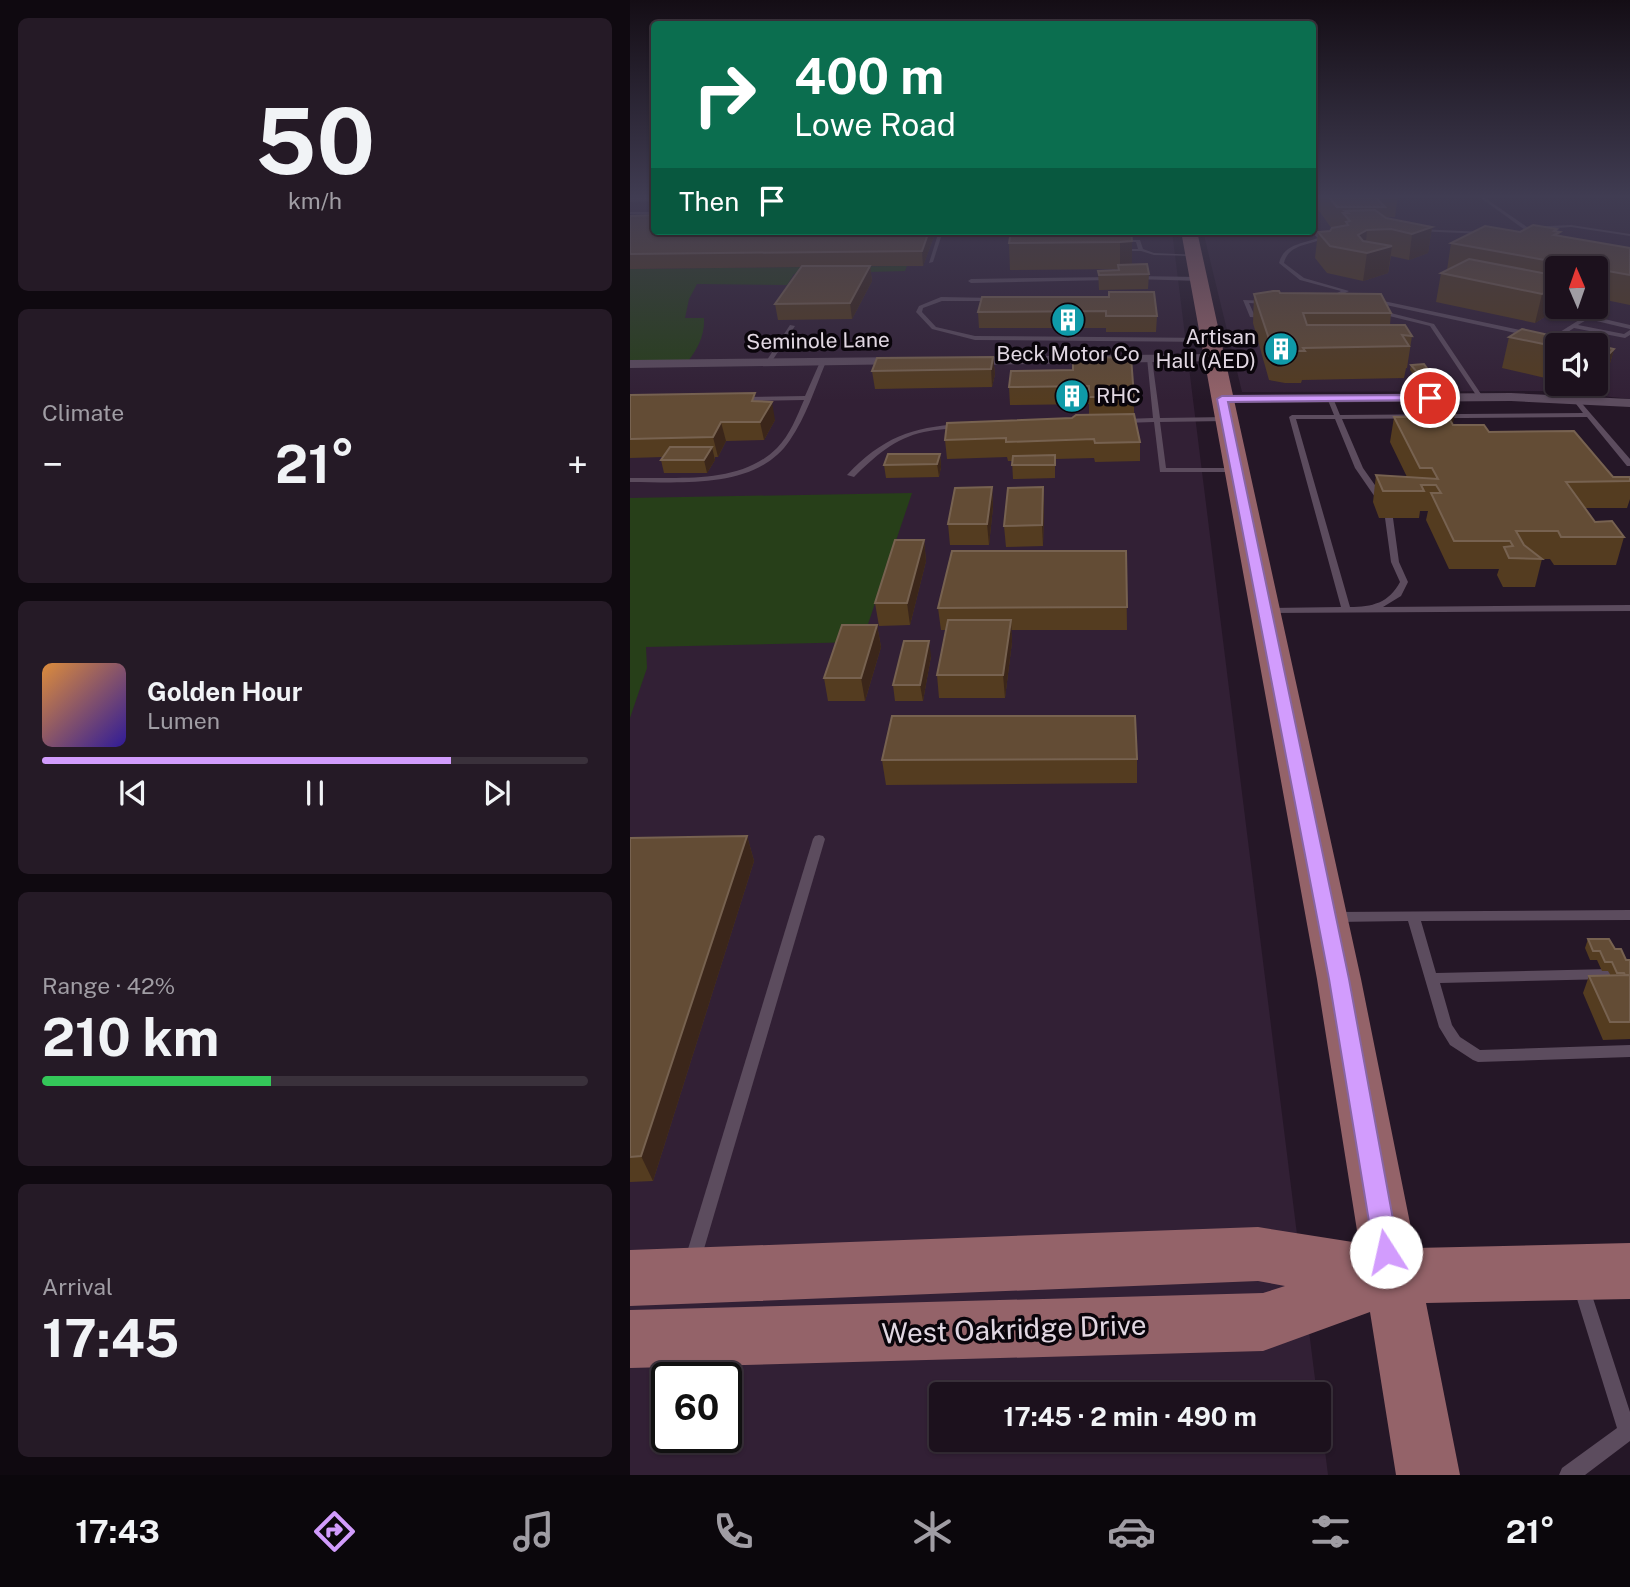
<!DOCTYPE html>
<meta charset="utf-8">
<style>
body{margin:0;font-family:"Public Sans",sans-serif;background:#251a26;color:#f1f3f6;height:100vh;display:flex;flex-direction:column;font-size:26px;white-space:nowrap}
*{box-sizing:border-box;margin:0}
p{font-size:23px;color:#a09da4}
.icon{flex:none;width:38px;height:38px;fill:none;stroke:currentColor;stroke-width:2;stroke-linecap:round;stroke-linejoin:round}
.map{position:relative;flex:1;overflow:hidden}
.drawer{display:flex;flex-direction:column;gap:18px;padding:18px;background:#0f0910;width:630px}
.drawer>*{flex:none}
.banner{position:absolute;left:21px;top:21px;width:665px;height:214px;border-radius:7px;box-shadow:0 2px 5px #0004,0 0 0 2px #3a313b;background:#0b6e4f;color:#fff;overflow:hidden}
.needle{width:46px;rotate:358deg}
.tools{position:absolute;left:915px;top:256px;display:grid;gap:14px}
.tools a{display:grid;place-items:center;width:63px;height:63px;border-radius:7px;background:#1c111d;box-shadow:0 2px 5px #0004,0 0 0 2px #3a313b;font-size:35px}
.speed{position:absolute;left:21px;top:1362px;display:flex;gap:14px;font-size:35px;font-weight:700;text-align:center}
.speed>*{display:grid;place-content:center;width:91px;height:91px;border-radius:50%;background:#1c111d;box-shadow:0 2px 5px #0004,0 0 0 2px #3a313b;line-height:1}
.speed .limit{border:4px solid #111;border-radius:10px;background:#fff;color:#111}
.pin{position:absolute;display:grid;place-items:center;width:60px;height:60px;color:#fff;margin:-30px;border:4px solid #fff;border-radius:50%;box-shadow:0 2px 7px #0007}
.me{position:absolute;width:77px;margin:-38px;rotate:350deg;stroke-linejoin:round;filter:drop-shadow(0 0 5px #0008)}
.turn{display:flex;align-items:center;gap:24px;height:147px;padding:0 28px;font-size:32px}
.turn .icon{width:91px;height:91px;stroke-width:2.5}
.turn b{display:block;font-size:49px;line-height:60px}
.then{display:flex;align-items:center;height:66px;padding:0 28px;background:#0003;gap:14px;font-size:26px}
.big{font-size:52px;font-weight:700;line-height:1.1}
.drawer .card{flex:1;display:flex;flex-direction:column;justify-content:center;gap:10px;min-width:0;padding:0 24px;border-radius:10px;background:#251a26}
.drawer .dial{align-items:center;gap:0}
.dial b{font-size:91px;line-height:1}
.song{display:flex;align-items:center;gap:21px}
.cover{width:84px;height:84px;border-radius:10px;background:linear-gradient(135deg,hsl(30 70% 55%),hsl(250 70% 35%))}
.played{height:7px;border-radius:4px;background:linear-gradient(90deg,#d29cfd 75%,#3a313b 75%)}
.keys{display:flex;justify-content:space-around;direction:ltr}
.heat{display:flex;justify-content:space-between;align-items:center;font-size:38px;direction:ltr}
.charge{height:10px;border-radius:5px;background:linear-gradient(90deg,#34c759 42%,#3a313b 0)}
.trip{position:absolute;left:299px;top:1382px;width:402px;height:70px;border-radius:7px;background:#1c111d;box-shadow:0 2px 5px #0004,0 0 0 2px #3a313b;font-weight:700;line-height:70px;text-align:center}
.menu{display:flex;height:112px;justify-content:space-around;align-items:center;background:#0b070c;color:#a09da4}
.menu .icon{width:49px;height:49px}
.menu .active{color:#d29cfd}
.menu b{font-size:32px;color:#f1f3f6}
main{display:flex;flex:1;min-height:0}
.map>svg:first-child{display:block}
.built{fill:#322035;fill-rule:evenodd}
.green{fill:#273f19}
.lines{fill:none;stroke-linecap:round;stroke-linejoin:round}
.path{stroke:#625563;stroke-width:2;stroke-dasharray:2 2;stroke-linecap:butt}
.lane{fill:#5c4c5e;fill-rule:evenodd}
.street{fill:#5c4c5e;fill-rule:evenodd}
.primary{fill:#946369;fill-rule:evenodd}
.wall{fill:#543c20}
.shaded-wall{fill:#3b261a}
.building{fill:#634c35;stroke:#776250;stroke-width:2}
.route{fill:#d29cfd;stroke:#8865a4;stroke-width:2}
.labels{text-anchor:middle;stroke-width:7;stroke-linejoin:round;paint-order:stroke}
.far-poi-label{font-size:21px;fill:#e1d7e2;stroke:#0a050b;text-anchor:end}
.far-street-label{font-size:21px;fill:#e1d7e2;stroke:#0a050b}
.near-street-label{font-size:28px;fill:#e1d7e2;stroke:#0a050b}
</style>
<main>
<section class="drawer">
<div class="card dial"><b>50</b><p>km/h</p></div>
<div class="card"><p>Climate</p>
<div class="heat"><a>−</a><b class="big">21°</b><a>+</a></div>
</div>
<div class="card">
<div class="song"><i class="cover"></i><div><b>Golden Hour</b><p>Lumen</p></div></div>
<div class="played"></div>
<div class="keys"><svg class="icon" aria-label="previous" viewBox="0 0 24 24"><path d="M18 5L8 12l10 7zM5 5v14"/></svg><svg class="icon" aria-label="pause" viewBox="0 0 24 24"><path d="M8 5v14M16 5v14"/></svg><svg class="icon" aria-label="next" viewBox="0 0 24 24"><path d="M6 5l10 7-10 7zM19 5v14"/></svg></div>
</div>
<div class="card"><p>Range · 42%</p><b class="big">210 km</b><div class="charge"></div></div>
<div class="card"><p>Arrival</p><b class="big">17:45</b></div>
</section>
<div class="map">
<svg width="1000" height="1475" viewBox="0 0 1000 1475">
<rect width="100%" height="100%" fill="#251727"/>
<g class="built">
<path d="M683,195H1000V399L925,391L612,392L573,231H682ZM928,268H966V306H928ZM928,345H966V383H928Z"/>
<path d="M24,198V231H542L687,1395H312V1440H690V1411L698,1475H0V199ZM37,1377H96V1437H37Z"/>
</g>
<g class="green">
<path d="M277,266L275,271L164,274L157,285L67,284L59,299L55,318H74C75,336 67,350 56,364H0V269Z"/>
<path d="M282,493L232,642L16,647L17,668L0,718V498Z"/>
</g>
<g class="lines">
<g class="path">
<path d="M529,231H541"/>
<path d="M578,231H591"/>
</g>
<g class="lane">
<path d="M759,195L852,196L897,227L941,225L1000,234V236L941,227L895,230L851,198L758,197Z"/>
<rect x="0" y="212" width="24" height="2"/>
<path d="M682,229L693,237V239C678,245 658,245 654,263L674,278L719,291L698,302L696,299L711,291L670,280L649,263C654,244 672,244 688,238L680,231H682Z"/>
<path d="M787,229L855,232L857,233L855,234L785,231Z"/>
<path d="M309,231H313L303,262L299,263Z"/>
<path d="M488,240H510L513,249L524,253L567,255L565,256L524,255L511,251H488L486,249H508L506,242H486Z"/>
<path d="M506,276L570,277L573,279L570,281L504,279Z"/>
<path d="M482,277L480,280L341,283L338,281L341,279Z"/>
<path d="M311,297L366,298L364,301H312L293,308L292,312L306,327L345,336L582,338L585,340L582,342L345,340L302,329L286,312L289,306Z"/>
<path d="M744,299L899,332L902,334L899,336L742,302Z"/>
<path d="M613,300L638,301L636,304L619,303L624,314H635L638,316L635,318L620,317Z"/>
<path d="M749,310L804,324L853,397L852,398H848L800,326L747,313L746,312Z"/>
<path d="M957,315L1000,325V329L958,319L948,325L994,334L1000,330V335L995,338L944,328L925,340L912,338L915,336L922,337Z"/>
<path d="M160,325L165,326L140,364H136L135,363Z"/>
<path d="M517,358L522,359L530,418L597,417L600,419L597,421L530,422L536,468H607L611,470L610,472H530L524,422L494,423L491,421L494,419L523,418Z"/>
<path d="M193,360L196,362C185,388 176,417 160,440C127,490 52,482 0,482V478C48,477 110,485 147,448C160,435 167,416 174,400L111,401L108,399L111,397L175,396L190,362Z"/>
<path d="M700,396L703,398L710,415L953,413L943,400L946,398L948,399L1000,459V466H997L957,417L712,419L733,468L754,498L750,500H747L725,468L705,419H666L720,607C742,607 759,603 770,582L761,562L755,518L759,516L763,518L769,562L778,582L771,596L753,607L1000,605V611L636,613L634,611L636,609L639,608L711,607L659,417L662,415H704L697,398Z"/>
<path d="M331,424L334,426L333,427C320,429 307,429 294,432C265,438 244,457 224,477L217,475C252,438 281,427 331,424Z"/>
<path d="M189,835L193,836L195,839L71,1259L69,1265L63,1267L57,1265L55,1259L183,839L185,836Z"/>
<path d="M1000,910V920L791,921L806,973L980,969L985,970L987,974L985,978L980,979L810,983L822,1025L830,1037L850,1050L1000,1045V1057L848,1062L843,1060L820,1045L809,1027L778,921L705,922L701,920L699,917L701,914L705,912Z"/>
<path d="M951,1278L957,1280L959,1286L1000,1412V1441L955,1475H929L932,1468L987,1428L943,1286L945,1280Z"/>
</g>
<g class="street">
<path d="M24,195V201L0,202V196Z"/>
<path d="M586,354L591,355V361L332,365L325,361L332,357Z"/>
<path d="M277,357L282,358V364L0,368V360Z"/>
<path d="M881,393L1000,399V407L881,401L592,403L585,399L592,395Z"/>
</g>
<path class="primary" d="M551,231H567L731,979L785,1248L1000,1243V1299L796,1303L830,1475H766L740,1312L633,1351L0,1368V1310L633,1293L655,1286L628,1281L0,1306V1250L628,1227L729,1243L687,979Z"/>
</g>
<g class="wall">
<path d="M686,195H768L765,217H754L802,227L798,253L779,260L761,256L758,273L733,281L697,273L685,258L688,232L700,231L702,229L685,205Z"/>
<path d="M0,216L306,231L293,266H240L242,281L222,319L148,320L145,304L171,267L0,269Z"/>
<path d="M927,229V231L930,232L929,236L1000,248V305L966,298V268H928V306H932L905,323L806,302L811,273L817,270L821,243L890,232Z"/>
<path d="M501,231L502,265L519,274L518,289L469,290L468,271L488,270V269L380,270L379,243Z"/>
<path d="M650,293L761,313L760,325L782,336L777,368H776L774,378L672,380L671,383H655L639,380L623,323L624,294Z"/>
<path d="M352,297L527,316L526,332H476V328H349L348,312Z"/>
<path d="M879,337L928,345V381L872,368Z"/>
<path d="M966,345L984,349L975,381L967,390L937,383H966Z"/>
<path d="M363,357L365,374L362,387L245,389L242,371Z"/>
<path d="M781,365L799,371L798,377H785L780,370Z"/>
<path d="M443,370L504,397V414L510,442V461L465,462L464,458L425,459V478L383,479L382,461H378L377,457L317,459L315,440L459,415V404L380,405L379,387Z"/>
<path d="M0,395L126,402L145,420L134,440L96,441L88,457H85V460L77,473H34L31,460L33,457L0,458Z"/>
<path d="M793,405L823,425L859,432L983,477H1000V499L997,508H955L965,522L994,537L986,565H924L920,559H912L905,587H873L867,575L869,569H819L796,520L798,511H790L789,518H749L743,502L746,475L777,477L760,442L764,417H791Z"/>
<path d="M310,454L311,467L309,477L256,478L254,465Z"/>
<path d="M362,487L363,507L359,545H320L318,524Z"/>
<path d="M413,487L414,507L413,546L376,547L374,526Z"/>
<path d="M294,540L296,561L280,625L249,626L245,603Z"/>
<path d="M496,551L497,630H381L382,642L375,698H309L307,675L316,630H311L308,608Z"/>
<path d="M247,625L251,647L235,701H198L194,678Z"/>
<path d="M301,656L293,701H265L263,685Z"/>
<path d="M507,759V783L256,785L252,760Z"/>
<path d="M117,836L124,861L23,1181L0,1182V838Z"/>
<path d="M958,939L985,949L996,960H1000V1039L973,1040L953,993L959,976H981L978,971H972L967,960H960L955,948Z"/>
</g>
<g class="shaded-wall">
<path d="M802,227L798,253L779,260L782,234Z"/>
<path d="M737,230L735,253L728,235Z"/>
<path d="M299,231H306L293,266L292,251Z"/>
<path d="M502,241V268L490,269V242Z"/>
<path d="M762,246L758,273L733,281L737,253Z"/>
<path d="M240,266L242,281L222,319L220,303Z"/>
<path d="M928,284V306H932L905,323L912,294Z"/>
<path d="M984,349L975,381L967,390L975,358Z"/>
<path d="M363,357L365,374L362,387L361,369Z"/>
<path d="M142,402L145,420L134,440L130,422Z"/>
<path d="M825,414L820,438L817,415Z"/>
<path d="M91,422L96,441L88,457L83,437Z"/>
<path d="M82,447L85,460L77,473L74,460Z"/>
<path d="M310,454L311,467L309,477L307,464Z"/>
<path d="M362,487L363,507L359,545L357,524Z"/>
<path d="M413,487L414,507L413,546L412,525Z"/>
<path d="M294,540L296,561L280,625L277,603Z"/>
<path d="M381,620L382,642L375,698L373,675Z"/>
<path d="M247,625L251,647L235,701L231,678Z"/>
<path d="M299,641L301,656L293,701L290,685Z"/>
<path d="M117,836L124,861L23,1181L11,1156Z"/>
</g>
<g class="building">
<path d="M697,195H744L755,207H707Z"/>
<path d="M745,210L756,218L802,227L782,234L761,229L737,230L728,235L733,241L762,246L737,253L700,246L688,232L700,231L702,228L718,225L716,222L720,221L713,213H718L715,211Z"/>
<path d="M24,215V231H299L292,251L0,254V216Z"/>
<path d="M903,225L927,229L924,231L930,232L924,235L1000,248V275L966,269V268H959L821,243L855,226L890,232Z"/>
<path d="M397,231H501L502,241L490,242L379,243L381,232Z"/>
<path d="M839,259L928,276V284L912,294L811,273Z"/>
<path d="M517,264L519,274L469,275L468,271L489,270L488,265Z"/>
<path d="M172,266H240L220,303L145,304Z"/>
<path d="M643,291H649L650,293L751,294L761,313H673L677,325H775L782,336L772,335L779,346L673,348L675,351H658L642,348L624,294Z"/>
<path d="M479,292H524L527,316H476V311L348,312L352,297H479Z"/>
<path d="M892,329L964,345H928V347L879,337Z"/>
<path d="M966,345L984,349L975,358L966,356Z"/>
<path d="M363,357L361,369L242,371L247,358Z"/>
<path d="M501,357L504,397H459V386L379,387L381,371L443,370V358Z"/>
<path d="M794,364L799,371H786L781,365Z"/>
<path d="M125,393L122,401L142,402L130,422H91L83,437L0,439V395Z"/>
<path d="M793,405H819L825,414L817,415L823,425H854L859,432L944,431L983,477H1000V481L936,482L965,522L982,521L994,537H931L928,531H886L894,545L912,559L879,558L874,547L883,546L880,541H824L801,493H811L806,485H791L794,491H753L746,475L808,479L802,468H790L764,417H799Z"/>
<path d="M504,414L510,442L465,443L464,439L376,442V438L315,440L317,423L442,418L446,415Z"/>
<path d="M40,447H82L74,460H31Z"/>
<path d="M258,454H310L307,464L254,465Z"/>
<path d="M425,455V465H382L383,456Z"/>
<path d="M362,487L357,524H318L325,488Z"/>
<path d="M413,487L412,525L374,526L378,488Z"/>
<path d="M265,540H294L277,603H245Z"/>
<path d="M322,551H496L497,607L308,608Z"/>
<path d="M318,620H381L373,675H307Z"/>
<path d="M212,625H247L231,678H194Z"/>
<path d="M274,641H299L290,685H263Z"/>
<path d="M262,716H505L507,759L252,760Z"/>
<path d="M117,836L11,1156L0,1157V838Z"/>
<path d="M958,939H979L985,949H991L996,960H1000V975H995L994,973H987L982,962H975L970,951H963Z"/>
<path d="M1000,975V1022H980L959,976Z"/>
</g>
<linearGradient id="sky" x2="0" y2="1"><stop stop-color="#140d15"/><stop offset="0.49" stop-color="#403c52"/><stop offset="1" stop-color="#403c52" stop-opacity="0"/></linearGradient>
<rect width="1000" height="401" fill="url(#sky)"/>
<path class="route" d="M800,395L803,396V400L598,402L719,979L769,1252L765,1261L756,1265L747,1261L744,1252L699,979L587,399L592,396Z"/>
<defs>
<g id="building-disc" transform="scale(1.75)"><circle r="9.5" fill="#0f9aa8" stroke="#0a050b"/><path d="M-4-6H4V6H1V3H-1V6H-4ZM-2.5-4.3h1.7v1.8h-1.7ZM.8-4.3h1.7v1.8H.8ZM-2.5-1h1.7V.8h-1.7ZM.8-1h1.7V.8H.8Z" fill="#fff"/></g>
</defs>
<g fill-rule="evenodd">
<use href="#building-disc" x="438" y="320"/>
<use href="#building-disc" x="651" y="349"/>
<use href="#building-disc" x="442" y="396"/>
</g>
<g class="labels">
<g class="far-poi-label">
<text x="626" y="344">Artisan<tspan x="626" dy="24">Hall (AED)</tspan></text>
<text x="438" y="361" text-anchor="middle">Beck Motor Co</text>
<text x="466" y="403" text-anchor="start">RHC</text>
</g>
<g class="far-street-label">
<text transform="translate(188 341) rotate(-1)" y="7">Seminole Lane</text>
</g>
<g class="near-street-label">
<text transform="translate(384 1329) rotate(-2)" y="10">West Oakridge Drive</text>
</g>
</g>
</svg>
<div class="tools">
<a><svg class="needle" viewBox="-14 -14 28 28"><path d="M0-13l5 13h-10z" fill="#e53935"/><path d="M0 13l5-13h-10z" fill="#a09da4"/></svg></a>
<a><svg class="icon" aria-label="sound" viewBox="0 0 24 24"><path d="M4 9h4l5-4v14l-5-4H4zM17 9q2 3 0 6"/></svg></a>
</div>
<div class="speed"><div class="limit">60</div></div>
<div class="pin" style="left:800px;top:398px;background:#d93025"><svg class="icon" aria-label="arrive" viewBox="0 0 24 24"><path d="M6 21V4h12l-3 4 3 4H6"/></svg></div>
<svg class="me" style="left:756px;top:1252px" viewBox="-20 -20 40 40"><circle r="19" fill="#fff"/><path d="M0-13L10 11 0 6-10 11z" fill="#d29cfd"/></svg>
<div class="trip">17:45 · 2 min · 490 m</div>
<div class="banner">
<div class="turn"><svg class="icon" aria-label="right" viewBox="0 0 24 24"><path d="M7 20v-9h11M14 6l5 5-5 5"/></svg><div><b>400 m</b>Lowe Road</div></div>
<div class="then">Then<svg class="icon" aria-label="arrive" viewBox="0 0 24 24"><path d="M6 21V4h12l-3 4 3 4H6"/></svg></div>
</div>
</div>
</main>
<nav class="menu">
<b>17:43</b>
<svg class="icon active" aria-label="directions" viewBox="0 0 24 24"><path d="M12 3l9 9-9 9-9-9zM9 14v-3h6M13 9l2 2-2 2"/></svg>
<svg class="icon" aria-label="music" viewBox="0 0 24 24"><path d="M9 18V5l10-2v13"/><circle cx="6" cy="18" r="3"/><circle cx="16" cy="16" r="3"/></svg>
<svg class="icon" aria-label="phone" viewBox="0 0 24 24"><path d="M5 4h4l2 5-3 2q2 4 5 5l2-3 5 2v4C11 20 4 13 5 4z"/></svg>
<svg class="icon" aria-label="climate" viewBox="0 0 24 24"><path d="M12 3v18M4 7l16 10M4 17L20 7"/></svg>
<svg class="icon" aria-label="car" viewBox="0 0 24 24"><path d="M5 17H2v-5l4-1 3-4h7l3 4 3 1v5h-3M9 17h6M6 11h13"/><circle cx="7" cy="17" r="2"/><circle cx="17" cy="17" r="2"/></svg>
<svg class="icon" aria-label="filters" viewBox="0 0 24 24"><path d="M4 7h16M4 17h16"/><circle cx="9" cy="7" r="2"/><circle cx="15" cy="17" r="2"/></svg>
<b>21°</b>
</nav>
